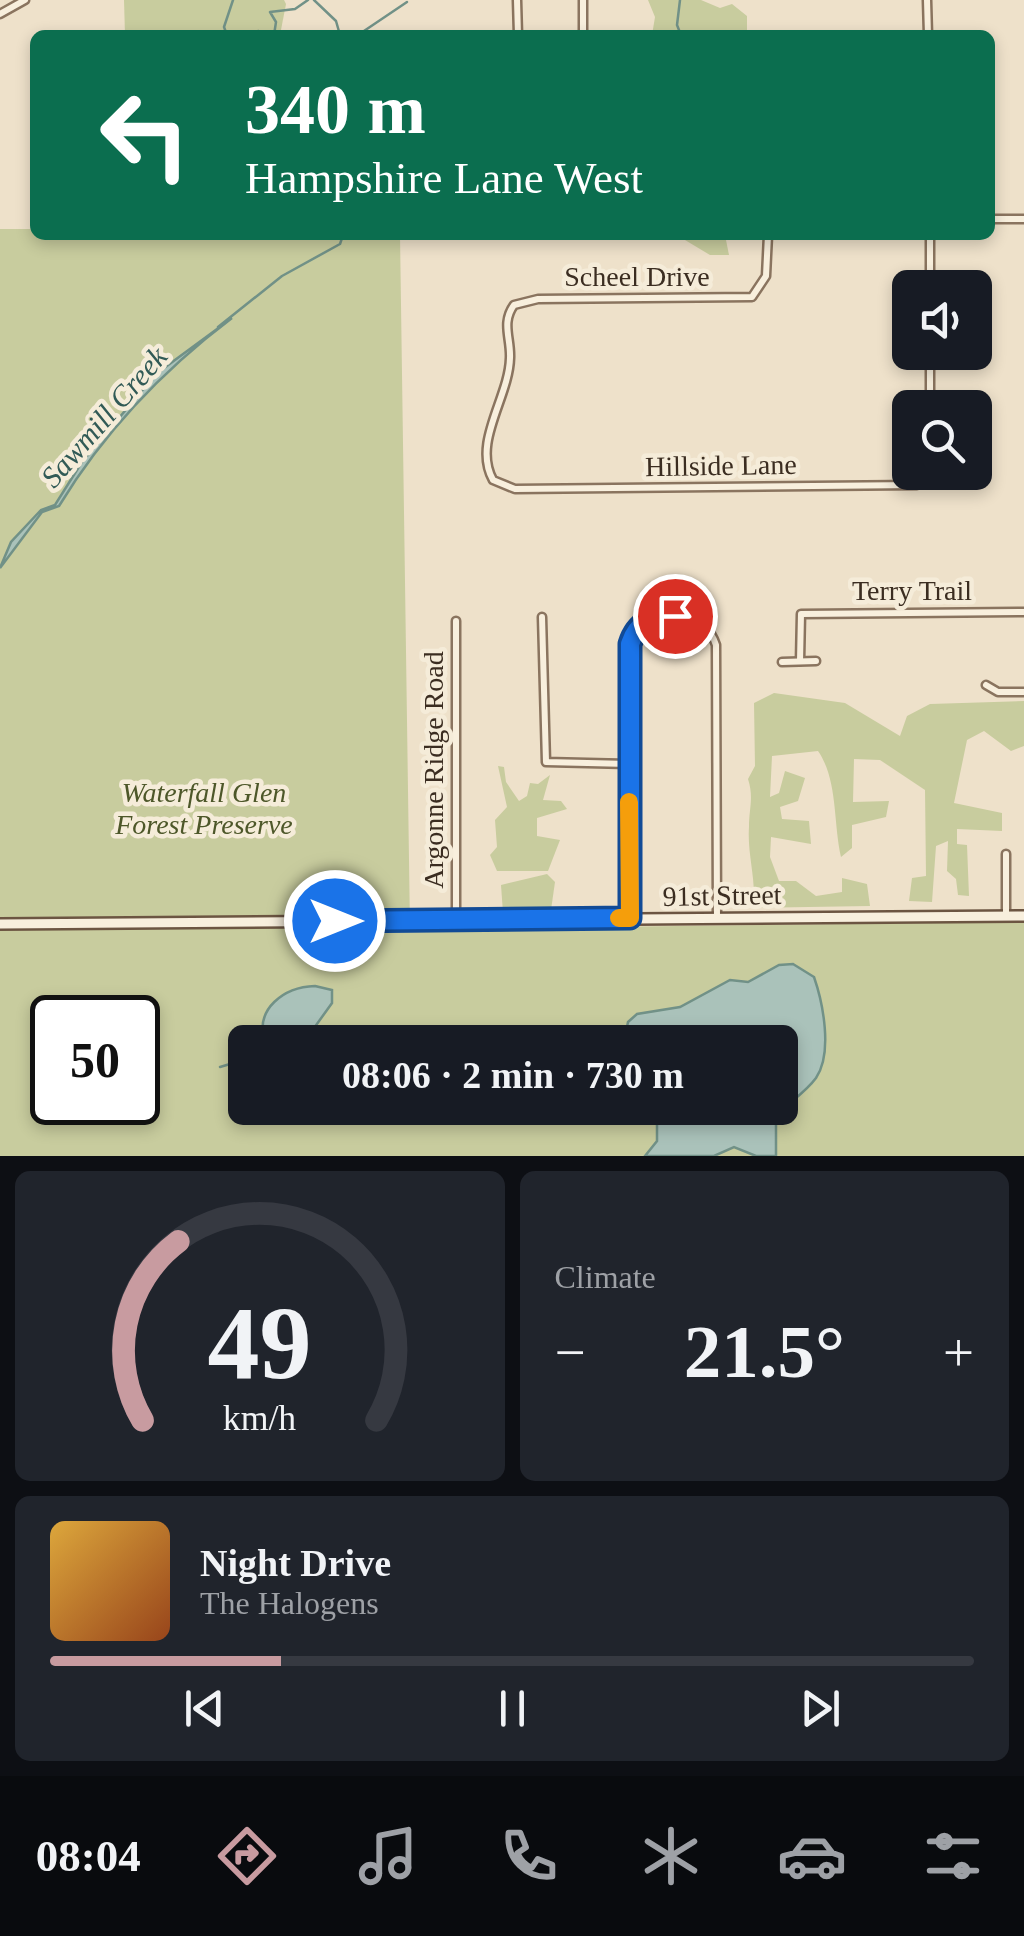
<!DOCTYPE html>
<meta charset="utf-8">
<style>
body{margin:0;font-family:Georgia,serif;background:#20242c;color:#f1f3f6;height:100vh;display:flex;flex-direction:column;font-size:38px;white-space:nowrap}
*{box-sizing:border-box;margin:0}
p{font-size:32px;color:#9ea1a6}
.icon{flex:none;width:55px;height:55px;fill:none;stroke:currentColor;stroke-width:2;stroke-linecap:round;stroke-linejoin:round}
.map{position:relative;height:1156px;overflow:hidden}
.panel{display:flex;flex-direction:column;gap:15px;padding:15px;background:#0d0f14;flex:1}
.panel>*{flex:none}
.banner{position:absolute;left:30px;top:30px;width:965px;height:210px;border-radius:15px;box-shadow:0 5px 15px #0003;background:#0b6e4f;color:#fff;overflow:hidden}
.buttons{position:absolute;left:892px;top:270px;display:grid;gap:20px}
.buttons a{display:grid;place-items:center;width:100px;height:100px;border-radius:15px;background:#171b24;box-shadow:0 5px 15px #0003;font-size:50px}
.speed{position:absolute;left:30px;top:995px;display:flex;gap:20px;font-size:50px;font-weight:700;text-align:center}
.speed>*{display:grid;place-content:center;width:130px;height:130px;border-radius:50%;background:#171b24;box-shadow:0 5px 15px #0003;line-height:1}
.speed .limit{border:5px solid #111;border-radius:15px;background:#fff;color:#111}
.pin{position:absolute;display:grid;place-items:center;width:85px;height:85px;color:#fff;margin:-42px;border:5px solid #fff;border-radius:50%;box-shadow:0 2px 10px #0007}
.me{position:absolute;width:110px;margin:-55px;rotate:90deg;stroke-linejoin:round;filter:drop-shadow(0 0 8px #0008)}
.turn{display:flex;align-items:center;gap:35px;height:210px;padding:0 50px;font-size:45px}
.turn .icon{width:130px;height:130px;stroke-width:2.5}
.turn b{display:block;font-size:70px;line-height:85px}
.big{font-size:75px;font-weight:700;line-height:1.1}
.panel .card{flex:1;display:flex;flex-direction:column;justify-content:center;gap:15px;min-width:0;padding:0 35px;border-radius:15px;background:#20242c}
.panel .dial{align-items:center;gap:0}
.dial svg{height:260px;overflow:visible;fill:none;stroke:#363941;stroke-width:7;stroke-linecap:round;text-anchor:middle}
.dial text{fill:#f1f3f6;stroke:none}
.song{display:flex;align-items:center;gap:30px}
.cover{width:120px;height:120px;border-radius:15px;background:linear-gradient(135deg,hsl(40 70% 55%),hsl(20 70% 35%))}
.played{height:10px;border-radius:5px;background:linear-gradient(90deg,#c89ba0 25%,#363941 25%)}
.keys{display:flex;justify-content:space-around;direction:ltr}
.heat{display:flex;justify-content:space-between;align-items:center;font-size:55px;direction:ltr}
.panel .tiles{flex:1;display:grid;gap:15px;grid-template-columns:1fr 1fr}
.card:last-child{grid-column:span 2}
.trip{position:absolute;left:228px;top:1025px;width:570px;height:100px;border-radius:15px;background:#171b24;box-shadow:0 5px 15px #0003;font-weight:700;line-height:100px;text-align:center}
.tabs{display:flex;height:160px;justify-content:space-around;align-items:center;background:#090b0e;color:#9ea1a6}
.tabs .icon{width:70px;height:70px}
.tabs .active{color:#c89ba0}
.tabs b{font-size:45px;color:#f1f3f6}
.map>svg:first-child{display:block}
.green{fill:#c8cc9e;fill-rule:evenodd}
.water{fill:#aac2ba;stroke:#719187;stroke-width:2.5}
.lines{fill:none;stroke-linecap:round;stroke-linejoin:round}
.stream{stroke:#719187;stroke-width:2.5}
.minor-casing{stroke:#8a745f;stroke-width:11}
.secondary-casing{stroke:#6c5542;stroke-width:14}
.minor{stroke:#f8efdd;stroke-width:6}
.secondary{stroke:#f8efdd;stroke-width:9}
.route-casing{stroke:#114b97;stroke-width:25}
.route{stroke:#1a73e8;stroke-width:18}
.slow{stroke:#f59e0b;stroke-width:18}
.labels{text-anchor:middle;stroke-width:9;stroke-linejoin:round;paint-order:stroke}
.street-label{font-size:28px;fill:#3b2d21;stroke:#f5ecd9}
.park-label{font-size:28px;font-style:italic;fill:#4d5729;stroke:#f5ecd9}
.water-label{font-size:30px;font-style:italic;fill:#315a56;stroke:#f5ecd9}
</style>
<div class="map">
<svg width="1024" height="1156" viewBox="0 0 1024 1156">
<rect width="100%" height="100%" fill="#eee1ca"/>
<g class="green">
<path d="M124,0H284L286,4L280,35H125Z"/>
<path d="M648,0H701L720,8L732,4L747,16V35H652L655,17Z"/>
<path d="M0,229H35V235H400L410,929L1024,922V1156H0ZM52,1018H138V1102H52ZM245,1042H780V1108H245Z"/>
<path d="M686,235H725L729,255H710L685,240Z"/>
<path d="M774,693L845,703L900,736L907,716L930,704L1024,701V746L1011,751L984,731L967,740L954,803L1002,813V831L957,829V844L967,845L969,896L958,895L956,879L947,871L948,841L936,846L932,902L909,901L912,878L926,876L925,790L880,760L854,759L853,802L889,801L886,817L852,825V848L841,857C833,821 838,780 818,751L772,756L770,797L779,793L785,771L805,778L798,801L780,807L782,819L809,821L811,844L771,837L770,857L779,881H796L816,896L842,892V878L867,884L870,906L753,908C757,881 747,855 749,827C749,808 754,798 748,779L755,766L754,703Z"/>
<path d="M498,766L504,767L506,782L519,801L527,796L530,783L538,784L550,775L543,800L561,801L567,809L537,818V836L560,840L548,871H497L490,855L497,847L495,820L507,807Z"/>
<path d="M547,874L555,882L551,910L503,913L501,885Z"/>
</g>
<g class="water">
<path d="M232,318C163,370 104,432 59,506L42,512L0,568L11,542L41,510L55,505L82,462L156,374Z"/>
<path d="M793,964L814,977C823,1003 833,1053 816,1078C805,1093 788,1103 776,1116V1156H756L734,1147L714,1156H645L657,1141V1108H780V1042H624L628,1022L637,1014L680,1007L730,980L748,982L779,965Z"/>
<path d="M315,986L332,990V1003L304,1042H265C254,1009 284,987 315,986Z"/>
</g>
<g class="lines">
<g class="stream">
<path d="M314,0L336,21L340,35"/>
<path d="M680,0L677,25L681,35"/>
<path d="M227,35L224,27L233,0"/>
<path d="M250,35L258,31L270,35"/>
<path d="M274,35L276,22L270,12L295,9L308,0"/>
<path d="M358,35L407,2"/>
<path d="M218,327L282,276L340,244L343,235"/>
<path d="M458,1042H459"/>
<path d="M220,1067L240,1061"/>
</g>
<g class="minor-casing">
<g id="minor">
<path d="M517,0L518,35"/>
<path d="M583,0V35"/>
<path d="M927,0L928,35"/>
<path d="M0,14L25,0"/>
<path d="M990,219H1024"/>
<path d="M768,235L766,276L752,297L538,299L514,305C501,323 511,338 510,358C509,398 472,442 493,480L515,489L917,485L931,472"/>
<path d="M930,235V288"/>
<path d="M930,352V408"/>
<path d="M542,617L546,762L629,764"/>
<path d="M456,621V920"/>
<path d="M800,661L801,614L1024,612"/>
<path d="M782,662L816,661"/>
<path d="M986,685L998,692H1024"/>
<path d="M1006,916V854"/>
<path d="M629,918V649L639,625C667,608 705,611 716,645L717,917"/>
</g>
</g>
<g class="secondary-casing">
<path id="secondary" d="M0,924L1024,916"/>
</g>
<use href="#minor" class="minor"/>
<use href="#secondary" class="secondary"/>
</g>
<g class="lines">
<g class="route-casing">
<path id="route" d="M335,921L630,918V644C637,622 652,616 675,616"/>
</g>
<use href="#route" class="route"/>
<path class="slow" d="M619,918H630L629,802"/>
</g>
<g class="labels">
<g class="street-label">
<text x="637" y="286">Scheel Drive</text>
<text transform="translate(721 465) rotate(-1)" y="10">Hillside Lane</text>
<text x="912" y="600">Terry Trail</text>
<text transform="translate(433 770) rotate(-90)" y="10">Argonne Ridge Road</text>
<text transform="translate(722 895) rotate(-1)" y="10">91st Street</text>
</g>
<g class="park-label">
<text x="204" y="802">Waterfall Glen<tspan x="204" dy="32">Forest Preserve</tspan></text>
</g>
<g class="water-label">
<text transform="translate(104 417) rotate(-49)" y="10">Sawmill Creek</text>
</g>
</g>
</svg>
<div class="buttons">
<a><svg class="icon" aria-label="sound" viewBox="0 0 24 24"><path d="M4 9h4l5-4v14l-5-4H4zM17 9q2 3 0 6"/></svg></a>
<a><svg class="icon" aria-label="search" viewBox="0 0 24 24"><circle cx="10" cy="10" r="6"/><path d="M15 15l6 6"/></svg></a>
</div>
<div class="speed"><div class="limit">50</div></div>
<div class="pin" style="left:675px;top:616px;background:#d93025"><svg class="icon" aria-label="arrive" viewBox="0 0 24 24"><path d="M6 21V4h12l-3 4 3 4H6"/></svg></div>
<svg class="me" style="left:335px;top:921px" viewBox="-20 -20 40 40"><circle r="17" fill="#1a73e8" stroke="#fff" stroke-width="3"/><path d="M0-11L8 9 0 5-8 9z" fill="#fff"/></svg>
<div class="trip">08:06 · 2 min · 730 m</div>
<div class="banner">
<div class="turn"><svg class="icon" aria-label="left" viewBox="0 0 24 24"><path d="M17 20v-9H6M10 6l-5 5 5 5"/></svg><div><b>340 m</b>Hampshire Lane West</div></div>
</div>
</div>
<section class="panel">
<div class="tiles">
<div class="card dial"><svg viewBox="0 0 100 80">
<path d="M14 69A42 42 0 1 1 86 69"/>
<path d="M14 69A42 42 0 0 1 25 14" stroke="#c89ba0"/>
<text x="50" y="56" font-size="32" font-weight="700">49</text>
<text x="50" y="72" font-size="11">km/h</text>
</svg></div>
<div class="card"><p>Climate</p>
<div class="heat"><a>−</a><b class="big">21.5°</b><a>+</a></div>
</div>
<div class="card">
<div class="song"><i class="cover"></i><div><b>Night Drive</b><p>The Halogens</p></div></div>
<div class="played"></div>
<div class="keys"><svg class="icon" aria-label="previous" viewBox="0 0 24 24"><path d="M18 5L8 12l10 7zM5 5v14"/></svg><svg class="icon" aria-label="pause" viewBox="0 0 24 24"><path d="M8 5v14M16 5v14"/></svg><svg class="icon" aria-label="next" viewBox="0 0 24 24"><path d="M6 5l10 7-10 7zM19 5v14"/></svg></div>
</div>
</div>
</section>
<nav class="tabs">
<b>08:04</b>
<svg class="icon active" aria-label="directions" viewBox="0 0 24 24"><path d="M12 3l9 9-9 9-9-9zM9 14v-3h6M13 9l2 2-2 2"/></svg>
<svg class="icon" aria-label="music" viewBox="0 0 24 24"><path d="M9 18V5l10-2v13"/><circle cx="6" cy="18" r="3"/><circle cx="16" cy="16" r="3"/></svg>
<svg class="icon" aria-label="phone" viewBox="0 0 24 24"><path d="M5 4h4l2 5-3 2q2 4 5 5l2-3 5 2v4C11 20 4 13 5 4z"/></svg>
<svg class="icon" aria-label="climate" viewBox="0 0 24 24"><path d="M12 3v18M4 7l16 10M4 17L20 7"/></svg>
<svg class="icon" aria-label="car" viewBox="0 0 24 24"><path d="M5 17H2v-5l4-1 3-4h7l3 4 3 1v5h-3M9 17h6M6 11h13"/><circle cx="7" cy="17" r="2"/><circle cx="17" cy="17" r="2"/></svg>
<svg class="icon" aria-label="filters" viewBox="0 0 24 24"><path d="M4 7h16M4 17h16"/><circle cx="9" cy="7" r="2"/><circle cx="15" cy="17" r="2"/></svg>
</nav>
